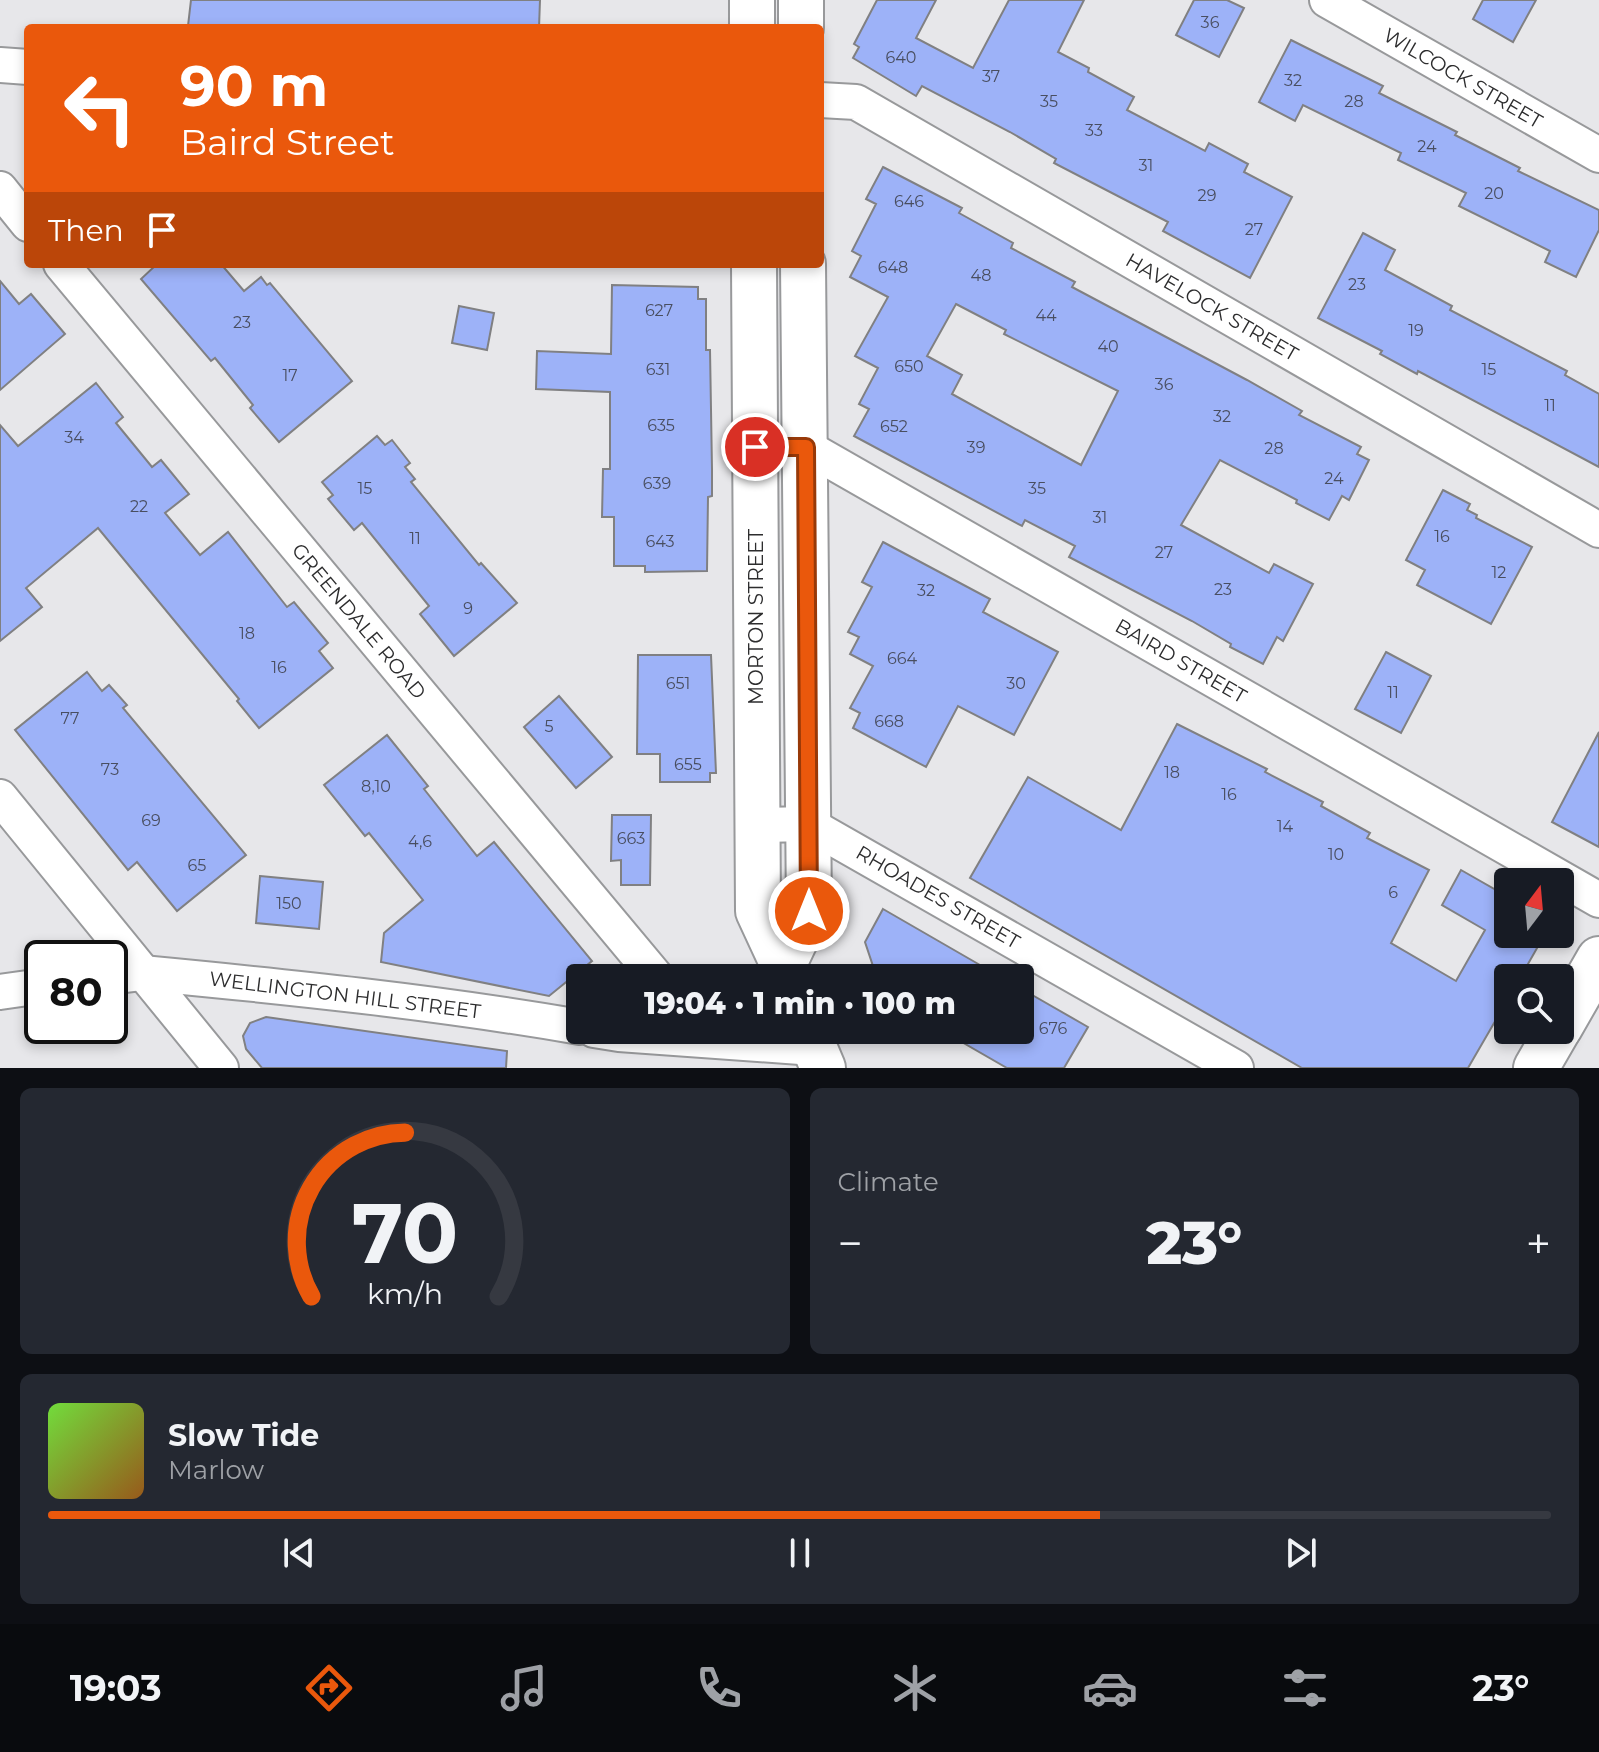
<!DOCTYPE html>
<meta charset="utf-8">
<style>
body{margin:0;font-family:Montserrat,sans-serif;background:#242831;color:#f1f3f6;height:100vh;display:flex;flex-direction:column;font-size:30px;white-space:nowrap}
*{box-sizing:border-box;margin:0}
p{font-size:26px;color:#9ea1a6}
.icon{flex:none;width:44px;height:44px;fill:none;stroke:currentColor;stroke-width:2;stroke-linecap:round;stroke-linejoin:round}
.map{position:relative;height:1068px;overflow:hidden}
.drawer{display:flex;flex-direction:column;gap:20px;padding:20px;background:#0d0f14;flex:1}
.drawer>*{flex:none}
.top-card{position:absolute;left:24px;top:24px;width:800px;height:244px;border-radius:8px;box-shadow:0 4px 12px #0003;background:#ea580c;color:#fff;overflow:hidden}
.needle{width:52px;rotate:16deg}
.fabs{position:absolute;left:1494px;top:868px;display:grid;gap:16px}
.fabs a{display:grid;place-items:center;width:80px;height:80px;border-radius:8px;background:#171b24;box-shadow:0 4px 12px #0003;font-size:40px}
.speed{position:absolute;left:24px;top:940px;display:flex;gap:16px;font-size:40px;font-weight:700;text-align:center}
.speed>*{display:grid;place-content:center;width:104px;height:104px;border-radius:50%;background:#171b24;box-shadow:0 4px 12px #0003;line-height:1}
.speed .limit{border:4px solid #111;border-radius:12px;background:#fff;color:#111}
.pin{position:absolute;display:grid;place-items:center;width:68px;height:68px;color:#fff;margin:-34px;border:4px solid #fff;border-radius:50%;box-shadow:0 2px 8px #0007}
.me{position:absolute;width:88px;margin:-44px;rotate:0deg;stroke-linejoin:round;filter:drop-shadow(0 0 6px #0008)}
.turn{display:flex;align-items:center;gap:28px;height:168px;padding:0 24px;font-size:36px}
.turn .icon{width:104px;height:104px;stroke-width:2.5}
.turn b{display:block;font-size:56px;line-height:68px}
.then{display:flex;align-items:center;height:76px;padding:0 24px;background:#0003;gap:16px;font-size:30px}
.big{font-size:60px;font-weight:800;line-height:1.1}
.drawer .widget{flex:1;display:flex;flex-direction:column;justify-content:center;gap:12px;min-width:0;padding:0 28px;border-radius:12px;background:#242831}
.drawer .dial{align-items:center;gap:0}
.dial svg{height:208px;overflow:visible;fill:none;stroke:#363941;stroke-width:7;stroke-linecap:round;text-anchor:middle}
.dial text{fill:#f1f3f6;stroke:none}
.song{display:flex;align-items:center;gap:24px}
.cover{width:96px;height:96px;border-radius:12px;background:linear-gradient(135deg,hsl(100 70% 55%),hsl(30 70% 35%))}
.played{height:8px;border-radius:4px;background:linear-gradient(90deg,#ea580c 70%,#363941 70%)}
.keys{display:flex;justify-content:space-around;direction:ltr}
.heat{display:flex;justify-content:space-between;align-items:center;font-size:44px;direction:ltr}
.drawer .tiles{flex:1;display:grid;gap:20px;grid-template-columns:1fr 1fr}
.widget:last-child{grid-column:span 2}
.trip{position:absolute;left:566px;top:964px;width:468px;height:80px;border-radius:8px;background:#171b24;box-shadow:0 4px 12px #0003;font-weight:800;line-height:80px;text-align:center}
.menu{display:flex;height:128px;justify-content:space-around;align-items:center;background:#090b0e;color:#9ea1a6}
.menu .icon{width:56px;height:56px}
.menu .on{color:#ea580c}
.menu b{font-size:36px;color:#f1f3f6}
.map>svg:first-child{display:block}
.building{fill:#9db2f8;stroke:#808082;stroke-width:2;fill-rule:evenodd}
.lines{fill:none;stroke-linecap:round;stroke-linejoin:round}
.minor-casing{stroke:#98999b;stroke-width:38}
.primary-casing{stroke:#98999b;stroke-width:48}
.trunk-casing{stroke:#98999b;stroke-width:48}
.minor{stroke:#fff;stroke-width:34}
.primary{stroke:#fff;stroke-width:44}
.trunk{stroke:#fff;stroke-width:44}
.route-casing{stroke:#983908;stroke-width:20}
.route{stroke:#ea580c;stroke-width:14}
.labels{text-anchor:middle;stroke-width:8;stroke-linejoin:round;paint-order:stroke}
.number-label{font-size:16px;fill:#494e60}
.street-label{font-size:20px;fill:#2d2d2e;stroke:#fff}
</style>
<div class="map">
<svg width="1599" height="1068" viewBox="0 0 1599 1068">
<rect width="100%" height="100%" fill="#e7e7ea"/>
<g class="building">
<path d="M191,0H540L539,28H204L188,26Z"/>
<path d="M877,0H936L916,38L973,68L1009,0H1084L1058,52L1089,68L1088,72L1134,97L1127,110L1205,151L1209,143L1248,164L1244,172L1292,197L1250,278L1163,231L1168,222L1054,163L1056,159L1010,132L922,86L916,96L853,58L859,47L854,44Z"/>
<path d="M1194,0H1227L1244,8L1219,57L1176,35Z"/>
<path d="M1483,0H1536L1513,42L1473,19Z"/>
<path d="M1291,40L1383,86L1379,93L1457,132L1455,135L1520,168L1518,171L1599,210V230L1576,277L1545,262L1550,251L1459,206L1466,193L1398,160L1401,153L1303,105L1295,121L1259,102Z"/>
<path d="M883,167L962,208L959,213L1013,243L1011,248L1075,282L1072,287L1247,380L1302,411L1299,415L1361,447L1357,454L1369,460L1349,500L1342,496L1329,520L1296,503L1297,500L1220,460L1181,525L1269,573L1274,564L1313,584L1283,641L1277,637L1263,664L1230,647L1231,644L1192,621L1069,557L1075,546L1025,520L1022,526L854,436L869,409L859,404L878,368L855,356L888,297L850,277L861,256L852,251L876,204L866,199ZM956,304L1006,330L1004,334L1118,391L1081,465L952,394L962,375L927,356Z"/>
<path d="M1363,233L1395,250L1385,270L1452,306L1450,310L1567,371L1565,375L1599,394V467L1418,371L1417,374L1380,354L1382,351L1318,318Z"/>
<path d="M157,264H221L244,291L261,277L267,285L270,283L352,381L279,442L250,408L253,405L215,358L211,361L141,279Z"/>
<path d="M0,281L19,304L31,294L65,334L0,390Z"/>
<path d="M612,285L698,287V299H706V350H710L712,469V496L708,497L707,571L645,572V566H614V517H602L603,469H610V392L536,389L537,351L611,354Z"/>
<path d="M459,306L494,313L487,350L452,343Z"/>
<path d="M96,383L123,417L116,423L152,467L161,460L189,494L165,513L200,555L228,532L287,607L294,602L328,643L319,651L333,668L259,728L237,701L239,699L98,528L26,588L42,607L0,641V425L18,446Z"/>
<path d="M377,436L385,445L392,440L410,463L405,467L415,479L411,482L479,565L481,563L517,603L454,656L420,614L429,606L362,523L354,530L328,499L333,495L322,482Z"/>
<path d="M1443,490L1470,504L1467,510L1477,515L1476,518L1532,547L1491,624L1417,585L1425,570L1406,560Z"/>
<path d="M883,542L990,599L983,612L1058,652L1014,735L958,706L926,767L853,728L860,713L850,708L873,666L850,654L859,637L848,632L872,587L862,582Z"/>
<path d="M1386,652L1431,676L1401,733L1355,709Z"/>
<path d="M638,655H711L716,773H710V782H660V754H637Z"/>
<path d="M87,672L102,691L109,685L127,705L123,708L246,855L177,911L137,862L128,870L15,730Z"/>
<path d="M559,696L612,757L576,788L524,727Z"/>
<path d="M1177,724L1267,769L1265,772L1323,802L1321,806L1370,833L1367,838L1429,870L1391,943L1456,981L1485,930L1442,905L1461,870L1505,895L1508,889V934H1545L1520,978H1508V999L1468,1068H1302L970,878L1028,777L1121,830Z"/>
<path d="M1599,732V847L1552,822Z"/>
<path d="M387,735L428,786L424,789L477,856L494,842L592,961L549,996L381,962L384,933L423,900L369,833L365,836L324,785Z"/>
<path d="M612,815H651L650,885H621V860L611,861Z"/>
<path d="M260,876L323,882L319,929L256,923Z"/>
<path d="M883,909L980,965L1003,978H877L865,942Z"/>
<path d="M1020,988L1088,1027L1064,1068H1007L941,1030H1020Z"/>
<path d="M266,1017L507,1051L506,1068H262L246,1049L243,1036L250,1023Z"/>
</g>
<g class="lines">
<g class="minor-casing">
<g id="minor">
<path d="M1327,0L1599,155"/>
<path d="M0,65L28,67"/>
<path d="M820,100L856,102L1599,530"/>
<path d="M0,189L28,224"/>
<path d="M61,264L657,978"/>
<path d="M755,447H806L1599,900"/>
<path d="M0,797L221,1068"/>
<path d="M758,825L808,824L1236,1068"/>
<path d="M110,977L142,973C289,987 435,1002 580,1027"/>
<path d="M0,992L42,986"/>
<path d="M594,1030L619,1034L814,1048"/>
</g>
</g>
<g class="primary-casing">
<g id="primary">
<path d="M1560,1027L1599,959"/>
<path d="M1536,1068L1558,1030"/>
</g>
</g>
<g class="trunk-casing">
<g id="trunk">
<path d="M752,0V28"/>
<path d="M801,0V28"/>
<path d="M754,264L758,911L789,978"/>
<path d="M784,964L809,911L803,264"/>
<path d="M807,1030L823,1068"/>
</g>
</g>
<use href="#minor" class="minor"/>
<use href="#primary" class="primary"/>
<use href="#trunk" class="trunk"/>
</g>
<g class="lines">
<g class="route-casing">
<path id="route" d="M755,447H806L809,911"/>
</g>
<use href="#route" class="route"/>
</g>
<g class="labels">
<g class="number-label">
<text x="1210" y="28">36</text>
<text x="901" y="63">640</text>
<text x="991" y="82">37</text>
<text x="1293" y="86">32</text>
<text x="1049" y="107">35</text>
<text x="1354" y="107">28</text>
<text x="1094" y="136">33</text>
<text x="1427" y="152">24</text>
<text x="1146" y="171">31</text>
<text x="1494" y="199">20</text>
<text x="1207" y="201">29</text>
<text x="909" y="207">646</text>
<text x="1254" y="235">27</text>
<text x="893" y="273">648</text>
<text x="981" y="281">48</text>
<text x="1357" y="290">23</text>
<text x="659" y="316">627</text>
<text x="1046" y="321">44</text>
<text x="242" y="328">23</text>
<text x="1416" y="336">19</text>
<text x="1108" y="352">40</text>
<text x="909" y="372">650</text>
<text x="658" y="375">631</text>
<text x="1489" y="375">15</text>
<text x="290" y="381">17</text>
<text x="1164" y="390">36</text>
<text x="1550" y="411">11</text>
<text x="1222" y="422">32</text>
<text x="661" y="431">635</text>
<text x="894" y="432">652</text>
<text x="74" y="443">34</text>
<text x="976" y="453">39</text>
<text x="1274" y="454">28</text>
<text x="1334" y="484">24</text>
<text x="657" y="489">639</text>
<text x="365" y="494">15</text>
<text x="1037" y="494">35</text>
<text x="139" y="512">22</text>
<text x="1100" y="523">31</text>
<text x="1442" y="542">16</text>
<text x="415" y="544">11</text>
<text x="660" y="547">643</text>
<text x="1164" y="558">27</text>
<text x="1499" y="578">12</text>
<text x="1223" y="595">23</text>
<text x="926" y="596">32</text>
<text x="468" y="614">9</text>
<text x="247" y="639">18</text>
<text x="902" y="664">664</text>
<text x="279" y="673">16</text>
<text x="678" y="689">651</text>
<text x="1016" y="689">30</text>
<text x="1393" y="698">11</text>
<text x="70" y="724">77</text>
<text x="889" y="727">668</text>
<text x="549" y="732">5</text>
<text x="688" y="770">655</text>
<text x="110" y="775">73</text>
<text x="1172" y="778">18</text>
<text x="376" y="792">8,10</text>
<text x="1229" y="800">16</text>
<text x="151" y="826">69</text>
<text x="1285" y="832">14</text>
<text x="631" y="844">663</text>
<text x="420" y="847">4,6</text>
<text x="1336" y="860">10</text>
<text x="197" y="871">65</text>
<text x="1393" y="898">6</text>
<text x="289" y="909">150</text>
<text x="1053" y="1034">676</text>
</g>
<g class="street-label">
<text transform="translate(1463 78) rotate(30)" y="7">WILCOCK STREET</text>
<text transform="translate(1212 307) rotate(30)" y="7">HAVELOCK STREET</text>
<text transform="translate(756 617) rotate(-90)" y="7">MORTON STREET</text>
<text transform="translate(359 621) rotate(50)" y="7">GREENDALE ROAD</text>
<text transform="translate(1181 661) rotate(30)" y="7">BAIRD STREET</text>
<text transform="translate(938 897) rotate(30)" y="7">RHOADES STREET</text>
<text transform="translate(345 995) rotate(7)" y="7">WELLINGTON HILL STREET</text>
</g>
</g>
</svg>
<div class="fabs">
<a><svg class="needle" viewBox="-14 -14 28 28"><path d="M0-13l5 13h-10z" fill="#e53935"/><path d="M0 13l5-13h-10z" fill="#9ea1a6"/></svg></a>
<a><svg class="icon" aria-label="search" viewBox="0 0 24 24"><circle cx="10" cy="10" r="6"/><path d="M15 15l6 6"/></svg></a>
</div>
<div class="speed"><div class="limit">80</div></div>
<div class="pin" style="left:755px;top:447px;background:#d93025"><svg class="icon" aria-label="arrive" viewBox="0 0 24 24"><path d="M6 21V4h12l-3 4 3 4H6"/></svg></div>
<svg class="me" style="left:809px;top:911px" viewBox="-20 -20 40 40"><circle r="17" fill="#ea580c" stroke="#fff" stroke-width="3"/><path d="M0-11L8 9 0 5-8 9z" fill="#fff"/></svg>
<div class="trip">19:04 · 1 min · 100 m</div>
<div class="top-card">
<div class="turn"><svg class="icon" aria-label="left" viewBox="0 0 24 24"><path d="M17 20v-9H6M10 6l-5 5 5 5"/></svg><div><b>90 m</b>Baird Street</div></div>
<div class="then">Then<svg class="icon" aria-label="arrive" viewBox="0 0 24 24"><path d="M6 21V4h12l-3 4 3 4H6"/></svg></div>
</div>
</div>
<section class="drawer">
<div class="tiles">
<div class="widget dial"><svg viewBox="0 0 100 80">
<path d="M14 69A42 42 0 1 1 86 69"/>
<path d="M14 69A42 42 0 0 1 50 6" stroke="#ea580c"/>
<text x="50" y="56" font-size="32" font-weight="700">70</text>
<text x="50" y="72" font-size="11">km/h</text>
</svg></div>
<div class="widget"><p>Climate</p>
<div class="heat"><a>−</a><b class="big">23°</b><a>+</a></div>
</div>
<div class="widget">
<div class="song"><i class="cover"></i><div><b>Slow Tide</b><p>Marlow</p></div></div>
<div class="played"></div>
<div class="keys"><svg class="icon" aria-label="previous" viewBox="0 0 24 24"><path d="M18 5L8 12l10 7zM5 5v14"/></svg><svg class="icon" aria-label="pause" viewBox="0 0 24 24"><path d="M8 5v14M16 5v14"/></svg><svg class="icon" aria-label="next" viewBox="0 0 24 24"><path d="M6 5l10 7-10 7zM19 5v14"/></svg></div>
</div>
</div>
</section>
<nav class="menu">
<b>19:03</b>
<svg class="icon on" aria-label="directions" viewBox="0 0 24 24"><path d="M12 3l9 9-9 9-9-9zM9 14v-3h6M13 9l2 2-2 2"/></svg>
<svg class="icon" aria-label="music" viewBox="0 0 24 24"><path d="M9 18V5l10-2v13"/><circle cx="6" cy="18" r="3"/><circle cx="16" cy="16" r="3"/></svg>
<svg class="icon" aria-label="phone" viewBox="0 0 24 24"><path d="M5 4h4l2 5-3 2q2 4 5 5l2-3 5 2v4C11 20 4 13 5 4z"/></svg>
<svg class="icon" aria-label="climate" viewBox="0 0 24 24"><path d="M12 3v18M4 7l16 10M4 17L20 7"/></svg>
<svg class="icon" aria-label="car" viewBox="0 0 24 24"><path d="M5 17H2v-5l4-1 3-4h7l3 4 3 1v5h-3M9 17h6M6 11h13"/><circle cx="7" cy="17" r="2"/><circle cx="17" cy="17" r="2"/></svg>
<svg class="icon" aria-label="filters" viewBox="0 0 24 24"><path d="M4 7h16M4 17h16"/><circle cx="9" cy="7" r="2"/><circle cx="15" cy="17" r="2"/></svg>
<b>23°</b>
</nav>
